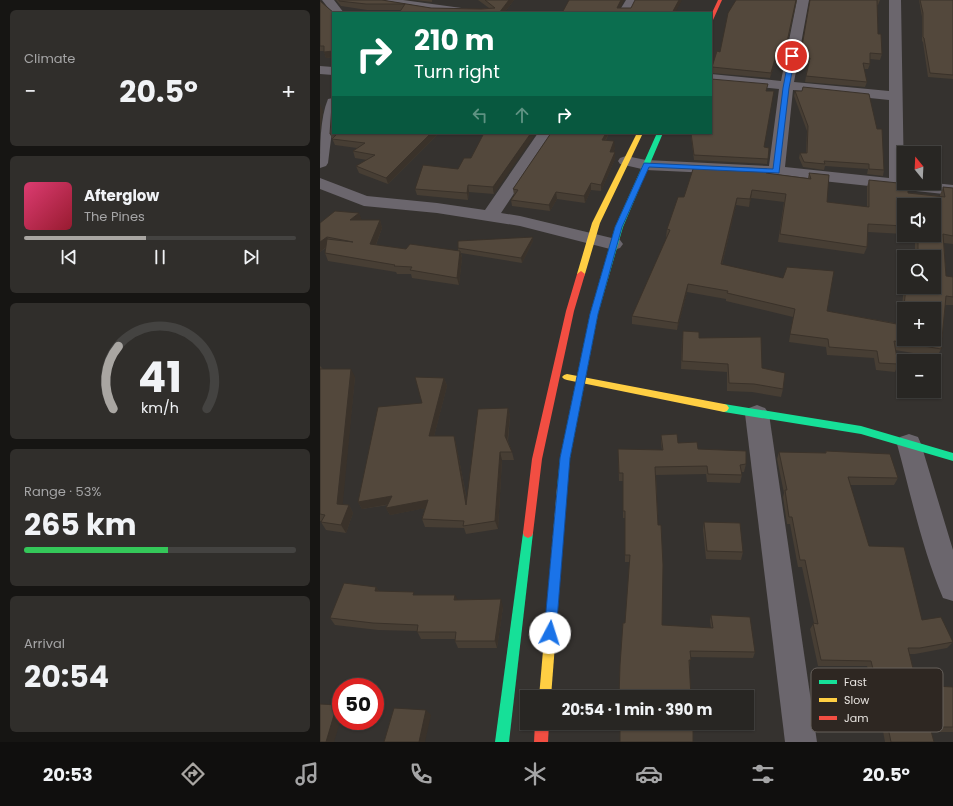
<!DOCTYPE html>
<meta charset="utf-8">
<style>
body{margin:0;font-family:Poppins,sans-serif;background:#302e2b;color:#f1f3f6;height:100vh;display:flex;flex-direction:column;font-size:15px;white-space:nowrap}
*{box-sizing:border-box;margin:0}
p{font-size:13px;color:#a5a5a6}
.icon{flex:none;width:22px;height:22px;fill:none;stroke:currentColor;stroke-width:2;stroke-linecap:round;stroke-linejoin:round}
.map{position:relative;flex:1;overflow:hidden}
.details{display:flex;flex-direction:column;gap:10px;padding:10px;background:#161513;width:320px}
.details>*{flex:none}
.hud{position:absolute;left:12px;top:12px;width:380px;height:122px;border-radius:0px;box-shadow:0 1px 3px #0004,0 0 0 1px #444341;background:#0b6e4f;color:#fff;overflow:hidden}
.needle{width:26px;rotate:342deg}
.controls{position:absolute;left:577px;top:146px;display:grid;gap:8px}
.controls a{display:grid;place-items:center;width:44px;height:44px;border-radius:0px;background:#282623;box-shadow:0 1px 3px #0004,0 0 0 1px #444341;font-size:20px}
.speed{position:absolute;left:12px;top:678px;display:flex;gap:8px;font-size:20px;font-weight:700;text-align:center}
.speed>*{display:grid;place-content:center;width:52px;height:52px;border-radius:50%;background:#282623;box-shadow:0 1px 3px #0004,0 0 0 1px #444341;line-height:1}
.speed .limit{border:6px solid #d22;background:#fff;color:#111}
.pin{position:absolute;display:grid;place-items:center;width:34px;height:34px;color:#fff;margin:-17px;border:2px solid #fff;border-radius:50%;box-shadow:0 1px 4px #0007}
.me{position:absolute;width:44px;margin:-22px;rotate:5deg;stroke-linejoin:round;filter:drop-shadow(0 0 3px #0008)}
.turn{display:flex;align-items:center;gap:14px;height:84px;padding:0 16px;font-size:18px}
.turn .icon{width:52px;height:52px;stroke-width:2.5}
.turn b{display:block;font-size:28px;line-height:34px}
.lanes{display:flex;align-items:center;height:38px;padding:0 16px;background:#0003;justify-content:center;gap:20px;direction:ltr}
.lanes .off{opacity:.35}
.big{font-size:30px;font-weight:700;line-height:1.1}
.details .card{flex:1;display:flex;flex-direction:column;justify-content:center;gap:6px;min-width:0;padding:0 14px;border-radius:6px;background:#302e2b}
.details .dial{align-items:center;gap:0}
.dial svg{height:104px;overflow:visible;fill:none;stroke:#444341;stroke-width:7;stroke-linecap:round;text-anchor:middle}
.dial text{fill:#f1f3f6;stroke:none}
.song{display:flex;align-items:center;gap:12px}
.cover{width:48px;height:48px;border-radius:6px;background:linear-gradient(135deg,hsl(340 70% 55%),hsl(350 70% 35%))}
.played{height:4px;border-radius:2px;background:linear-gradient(90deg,#a9a6a2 45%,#444341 45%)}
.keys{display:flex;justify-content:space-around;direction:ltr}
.heat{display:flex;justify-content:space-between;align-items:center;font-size:22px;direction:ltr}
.charge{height:6px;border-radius:3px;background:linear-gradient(90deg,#34c759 53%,#444341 0)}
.trip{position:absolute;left:200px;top:690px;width:234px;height:40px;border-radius:0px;background:#282623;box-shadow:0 1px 3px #0004,0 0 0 1px #444341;font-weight:700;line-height:40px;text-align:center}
.tab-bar{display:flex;height:64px;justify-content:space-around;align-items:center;background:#100f0e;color:#a5a5a6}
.tab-bar .icon{width:28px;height:28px}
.tab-bar .active{color:#a9a6a2}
.tab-bar b{font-size:18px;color:#f1f3f6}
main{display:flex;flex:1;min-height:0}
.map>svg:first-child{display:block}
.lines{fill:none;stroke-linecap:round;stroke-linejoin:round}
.street{fill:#6b666d;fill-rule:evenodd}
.fast{fill:#16e098;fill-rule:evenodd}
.slow{fill:#ffcf43;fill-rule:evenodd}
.jam{fill:#f24e42;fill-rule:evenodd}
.wall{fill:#473e34;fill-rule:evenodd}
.shaded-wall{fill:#3a322a}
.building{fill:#53483c;stroke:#3a322a;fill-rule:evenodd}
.route{fill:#1a73e8;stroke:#114b97}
.key{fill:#2e2722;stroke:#66605b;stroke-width:1}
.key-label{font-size:11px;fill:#e8e4e0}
</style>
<main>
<section class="details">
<div class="card"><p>Climate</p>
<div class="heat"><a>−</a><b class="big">20.5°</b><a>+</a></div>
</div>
<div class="card">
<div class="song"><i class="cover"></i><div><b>Afterglow</b><p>The Pines</p></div></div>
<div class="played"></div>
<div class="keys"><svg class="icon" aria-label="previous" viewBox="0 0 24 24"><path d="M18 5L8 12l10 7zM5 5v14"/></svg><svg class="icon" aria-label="pause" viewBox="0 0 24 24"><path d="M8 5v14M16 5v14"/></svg><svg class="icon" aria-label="next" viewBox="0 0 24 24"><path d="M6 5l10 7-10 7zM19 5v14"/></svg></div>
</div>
<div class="card dial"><svg viewBox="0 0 100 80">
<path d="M14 69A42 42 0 1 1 86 69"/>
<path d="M14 69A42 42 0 0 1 18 21" stroke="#a9a6a2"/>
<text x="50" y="56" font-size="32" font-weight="700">41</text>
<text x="50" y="72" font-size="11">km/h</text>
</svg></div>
<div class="card"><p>Range · 53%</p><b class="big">265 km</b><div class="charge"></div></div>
<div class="card"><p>Arrival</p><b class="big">20:54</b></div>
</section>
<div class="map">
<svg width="633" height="742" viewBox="0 0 633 742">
<rect width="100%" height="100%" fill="#35322f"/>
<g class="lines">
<g class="street">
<path d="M2,0H14L24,13H13V14Z"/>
<path d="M51,0H83L156,10L160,11L162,13H130L57,3L53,2Z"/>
<path d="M306,0H318L310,13H298Z"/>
<path d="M477,0H489L474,82L569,91V0H581L584,183H614L633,185V195L456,176L326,170L300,164L298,161L300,158L306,156L326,160L449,166L459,89L391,82V74L461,81ZM473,90L569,100V178L465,167Z"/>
<path d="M0,66L13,67V75L0,74Z"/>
<path d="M13,98V123L8,163L6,166L0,168C0,146 0,118 8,99Z"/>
<path d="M218,133H234L181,213L200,216L300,240L303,244L300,248L294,250L200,226L117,213L44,206L0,189V178L47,196L117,203L165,210Z"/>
<path d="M437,405L445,408L449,414L497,742H465L425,414L429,408Z"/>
<path d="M589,434L598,437L601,444L633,550V601L623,598C602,549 591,495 577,444L580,437Z"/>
</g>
<g class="fast">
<path d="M337,133H343L303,227L278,314L250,458L247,488L246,491L242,492L238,491L237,488L240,458L270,314L295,227Z"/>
<path d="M404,404L541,426L633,453V461L541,434L404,412L401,411L399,408L401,405Z"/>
<path d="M208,528L212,530L213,533L189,742H175L203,533L204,530Z"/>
</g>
<g class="slow">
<path d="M317,133H323L280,223L265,274L264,276H258L257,274L272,223Z"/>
<path d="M247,374L404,404L407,405L409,408L407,411L404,412L247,380L244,379L242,377L244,375Z"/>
<path d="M242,484L246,485L247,488L231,697H219L237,488L238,485Z"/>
</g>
<g class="jam">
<path d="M398,0H402L393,20L391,21V15Z"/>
<path d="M261,271L265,274L254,311L222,459L213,533L212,536L208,538L204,536L203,533L212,459L246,311L257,274Z"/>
<path d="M215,723H229L228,742H214Z"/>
</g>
</g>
<g class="wall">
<path d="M16,0H62L111,8L161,9L169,8L158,0H194L184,13H79L81,10H47L21,6Z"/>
<path d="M94,0H112V2Z"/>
<path d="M477,0L463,62L456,61L450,78L391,73L392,67L400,52Z"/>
<path d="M490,0H560L558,5H557L558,34L562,54L560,60L550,59V64L548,69H544L547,82L545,87L485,82L488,64L479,63Z"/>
<path d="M599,0H633V79L608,77L603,42L602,41V17Z"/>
<path d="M0,1L13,13V57L6,58L4,51H0Z"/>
<path d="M391,79L447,91L444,147L449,148L447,164L374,160L371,136V133H391Z"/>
<path d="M475,91L564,170L563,176L547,174L548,169L505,166L504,170L483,167L479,158L480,153H486L487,131L474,96Z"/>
<path d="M119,133L68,184L39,173L36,166L47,160L35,158L33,151L37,148L15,145L10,134Z"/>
<path d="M164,133L174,194L149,192L148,200L97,195L95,189L138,169L151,158Z"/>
<path d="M231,133H289L286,140L295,148L293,152L295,159L281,191L271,190L265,203L237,199L230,211L192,206L191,200L194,195L193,189Z"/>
<path d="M446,173L488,178L489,173L507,202L547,207V187L549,180L588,193L620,196V195L623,187L633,188V244L624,243L626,276L633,277V305H625L621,349L617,357L575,350L578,364L575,372L556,370L554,358L507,355L506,347L469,342L473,317L406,301V299L367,292L357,330L312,324V316L347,237H346L347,229L364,197ZM431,198L464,202L458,242L544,254L547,247L548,232L584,234V205L614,235H593H595V257H614V287H584L580,324L507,311L402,265L416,205L429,207Z"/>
<path d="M39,213L41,220H60L62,228L56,245L86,249L138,251V248L213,237V241L202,263L141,253L142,258L139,285L92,278L91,274H77L76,272L8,261L5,253L6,248L0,252V223Z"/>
<path d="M379,338L442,368L463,389L461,397L432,392L407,391V372L361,369L362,339Z"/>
<path d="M0,366L3,369L35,377L22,504L29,505L33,513L26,533L6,530L1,522L2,521H0Z"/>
<path d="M124,378L127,386L114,436H134L136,444L147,500L188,408L190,416L188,441L192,452L194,460H182L178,529L146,534L144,528L105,527L102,519L105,508L70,515L66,508L68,505L42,509L38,502L102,403Z"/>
<path d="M341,435L358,443L426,464L424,472H421L422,475L420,483L387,482L386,474L336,475L342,625L391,628L390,621L391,615L435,652L433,658L370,657V666L305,623L310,562H305V518H303V481H299L298,449L342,450L341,443Z"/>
<path d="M506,451L578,478L574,485H530L549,546L602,620L633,642L627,648L595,654H589L597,685L633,687V732H611L614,742H565L557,698H555L547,666H498L490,629L494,623L482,567H478L470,524H467L463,497L464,493L457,459L459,452L505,453Z"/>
<path d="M384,522L423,552L421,560L386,559L383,530Z"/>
<path d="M56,587L59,591L138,600L183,607L177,648H138L135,641V639H101L97,631L58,630L15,625L10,618Z"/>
</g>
<g class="shaded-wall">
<path d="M189,0H194L184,13H179Z"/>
<path d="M301,0H304L298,13L297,8Z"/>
<path d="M359,0H362L355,13H352Z"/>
<path d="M13,51V57L6,58L4,52Z"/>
<path d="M456,55V61L450,78L451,73Z"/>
<path d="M0,104L3,111L0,132Z"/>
<path d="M111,133H119L68,184L66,178Z"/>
<path d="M211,133H216L174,194L173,187Z"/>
<path d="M286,133H289L282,146V140Z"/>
<path d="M294,141L295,148L290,159V152Z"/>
<path d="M295,152V159L281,191V185Z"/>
<path d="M271,183V190L265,203L264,196Z"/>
<path d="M148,185L149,192L148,200L147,193Z"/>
<path d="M432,190L431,198L429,207L430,199Z"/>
<path d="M236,192L237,199L230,211L229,205Z"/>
<path d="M417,198L416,205L400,272L401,264Z"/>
<path d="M39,213L42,221L30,220Z"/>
<path d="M60,220L62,228L53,252L50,244Z"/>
<path d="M7,237L10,244L0,252V242Z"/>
<path d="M213,237V241L202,263L201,258Z"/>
<path d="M140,251L142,258L139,285L137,278Z"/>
<path d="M368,284L367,292L357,330L358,323Z"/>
<path d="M31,369L35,377L22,512L17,504Z"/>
<path d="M124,378L127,386L112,444L109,436Z"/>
<path d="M188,408L190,416L187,444L185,436Z"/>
<path d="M134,436L136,444L149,512L146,505Z"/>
<path d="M180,452L182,460L178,529L175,521Z"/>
<path d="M72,496L76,503L42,509L38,502Z"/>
<path d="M108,500L111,507L70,515L66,508Z"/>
<path d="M29,505L33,513L26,533L21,525Z"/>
<path d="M56,587L61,594L55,591Z"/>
<path d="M135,595L139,602L134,600Z"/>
<path d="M181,599L183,607L177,648L175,641Z"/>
<path d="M17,705L21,708V719L14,742H6Z"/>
<path d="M106,710L111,715L105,742H99Z"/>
</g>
<g class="building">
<path d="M19,0H62L111,8L161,9L175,8L165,0H189L179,13H79L85,4H46L19,1Z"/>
<path d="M249,0H301L297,8H311L315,0H359L352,13H242Z"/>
<path d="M416,0H476L464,56L456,55L451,73L392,67L397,51L400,52L408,13Z"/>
<path d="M490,0H557L558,34H561L562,54L550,53V64L543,63L547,82L486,76L490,58H480Z"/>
<path d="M600,0H633V75L610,73L604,38L603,37V13Z"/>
<path d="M0,1L14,13H13V51L4,52V46H0Z"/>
<path d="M391,78V79L448,84L446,91H454L444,147L449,148L448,159L374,155L371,133H391Z"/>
<path d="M483,87L549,94L557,129H562L564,170L549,169V164L504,161L505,164L484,162L480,153H487L488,126L475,91H482Z"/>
<path d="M12,105H13V133H111L66,178L36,166L55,155L33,151L45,143L12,139L16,135L10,134Z"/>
<path d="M164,133H211L173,187L148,185L147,193L95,189L103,165L138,169L144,158H151Z"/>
<path d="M231,133H286L282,140L294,141L290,152H295L281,185L271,183L264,196L236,192L229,205L191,200L198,190L193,189Z"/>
<path d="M374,166L447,169L446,173L491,179L489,173L509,175L507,202L549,207V180L588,184V193L625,197L623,187L633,188V236L623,234L626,276L633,277V297L626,296L621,349L574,341L578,364L559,363L557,351L509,347L508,339L470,334L475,309L407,293L408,291L368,284L358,323L312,316L350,230L347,229L358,197H364ZM432,190L466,194L460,234L547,247L548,224L584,226V205H614V235H598V257H614V287H586L582,325L507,311L514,271L467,267L463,278L401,264L417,198L430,199ZM584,309H614V339H584Z"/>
<path d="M15,211L39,213L30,220H60L50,244L86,249L90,244L140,251L137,278L90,270L92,267L74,266L75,265L5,253L7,239L33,242L7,237L0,242V223Z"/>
<path d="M213,237L201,258L138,248V241Z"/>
<path d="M363,331L379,332V338L441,337L442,368L465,373L463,389L434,384L409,383L408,364L362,361Z"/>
<path d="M0,369H31L17,504L29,505L21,525L1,522L5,515L0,514Z"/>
<path d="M95,377L124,378L109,436H134L146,505L158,409L188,408L185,436L192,452H180L175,521L143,526L144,521L102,519L108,500L66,508L72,496L38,502L58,407L102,403Z"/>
<path d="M357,434L358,443L377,442L378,449L426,451V464L420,465L422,475L388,474L387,466L335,467L338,525H341L343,565L342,625L393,628L391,615L430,617L435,652L370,651L371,660H369L371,697H299L300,665L303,623H305L310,555H305V511H303V473H299L298,449L343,450L341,435Z"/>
<path d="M506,451L570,454L578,478L528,477L549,546L584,547L602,620L621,617L633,642L600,648H588L597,685L633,687V727H610L614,742H571L561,693H559L551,661L501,660L493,623L498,624L485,560H480L472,517H469L465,490H467L459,452L506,453Z"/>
<path d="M384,522L420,523L423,552L387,551Z"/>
<path d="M24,583L56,587L55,591L94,592L93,595H135L134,600L181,599L175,641H135L136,632H97L98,625L53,623L10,618Z"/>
<path d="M0,704L17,705L6,742H0Z"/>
<path d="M74,708L106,710L99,742H64Z"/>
<rect x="300" y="723" width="73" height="19"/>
</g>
<path class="route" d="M472,55L475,56L469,88L459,173L329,167L302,227L278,314L250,458L236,633L234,638L230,639L226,638L224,633L240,458L270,314L295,227L324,163L453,169L463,88L469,56Z"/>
<rect x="491" y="668" width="132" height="64" rx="6" class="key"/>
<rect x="499" y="680" width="18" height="4" fill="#16e098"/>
<rect x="499" y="698" width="18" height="4" fill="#ffcf43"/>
<rect x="499" y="716" width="18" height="4" fill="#f24e42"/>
<g class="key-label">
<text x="524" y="686">Fast</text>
<text x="524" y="704">Slow</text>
<text x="524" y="722">Jam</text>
</g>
</svg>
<div class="controls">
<a><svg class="needle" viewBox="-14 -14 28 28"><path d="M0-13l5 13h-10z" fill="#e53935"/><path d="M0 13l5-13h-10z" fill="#a5a5a6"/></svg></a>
<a><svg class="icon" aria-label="sound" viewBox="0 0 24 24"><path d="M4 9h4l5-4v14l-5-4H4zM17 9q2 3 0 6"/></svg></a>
<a><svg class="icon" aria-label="search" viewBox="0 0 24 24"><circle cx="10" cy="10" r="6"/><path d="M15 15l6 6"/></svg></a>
<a>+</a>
<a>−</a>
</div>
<div class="speed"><div class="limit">50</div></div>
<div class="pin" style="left:472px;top:56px;background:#d93025"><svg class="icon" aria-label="arrive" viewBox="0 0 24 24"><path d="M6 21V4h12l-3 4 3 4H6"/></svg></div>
<svg class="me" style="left:230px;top:633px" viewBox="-20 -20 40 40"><circle r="19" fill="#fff"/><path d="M0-13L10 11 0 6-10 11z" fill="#1a73e8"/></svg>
<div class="trip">20:54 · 1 min · 390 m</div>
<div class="hud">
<div class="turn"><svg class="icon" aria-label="right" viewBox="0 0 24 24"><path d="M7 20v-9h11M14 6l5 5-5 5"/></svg><div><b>210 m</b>Turn right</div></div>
<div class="lanes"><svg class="icon off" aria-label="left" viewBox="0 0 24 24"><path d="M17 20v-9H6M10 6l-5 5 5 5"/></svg><svg class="icon off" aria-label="ahead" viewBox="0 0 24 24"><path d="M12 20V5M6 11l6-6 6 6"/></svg><svg class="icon" aria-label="right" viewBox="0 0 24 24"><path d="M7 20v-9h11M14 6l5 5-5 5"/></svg></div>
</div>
</div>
</main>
<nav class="tab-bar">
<b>20:53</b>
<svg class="icon active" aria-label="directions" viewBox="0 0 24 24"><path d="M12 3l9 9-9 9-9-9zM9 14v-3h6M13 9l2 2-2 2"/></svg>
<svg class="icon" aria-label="music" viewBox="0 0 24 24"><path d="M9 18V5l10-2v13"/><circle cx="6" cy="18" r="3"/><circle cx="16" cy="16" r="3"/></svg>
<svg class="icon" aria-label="phone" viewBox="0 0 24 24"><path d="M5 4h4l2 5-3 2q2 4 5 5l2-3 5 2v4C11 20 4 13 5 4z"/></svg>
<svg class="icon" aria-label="climate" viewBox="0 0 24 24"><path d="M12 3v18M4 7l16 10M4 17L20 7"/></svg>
<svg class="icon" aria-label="car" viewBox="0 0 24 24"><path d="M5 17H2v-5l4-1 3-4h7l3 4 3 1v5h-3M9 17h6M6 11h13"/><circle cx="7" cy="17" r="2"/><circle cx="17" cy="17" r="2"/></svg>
<svg class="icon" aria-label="filters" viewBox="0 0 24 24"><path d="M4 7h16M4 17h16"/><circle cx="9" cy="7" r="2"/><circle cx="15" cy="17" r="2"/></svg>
<b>20.5°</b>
</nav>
